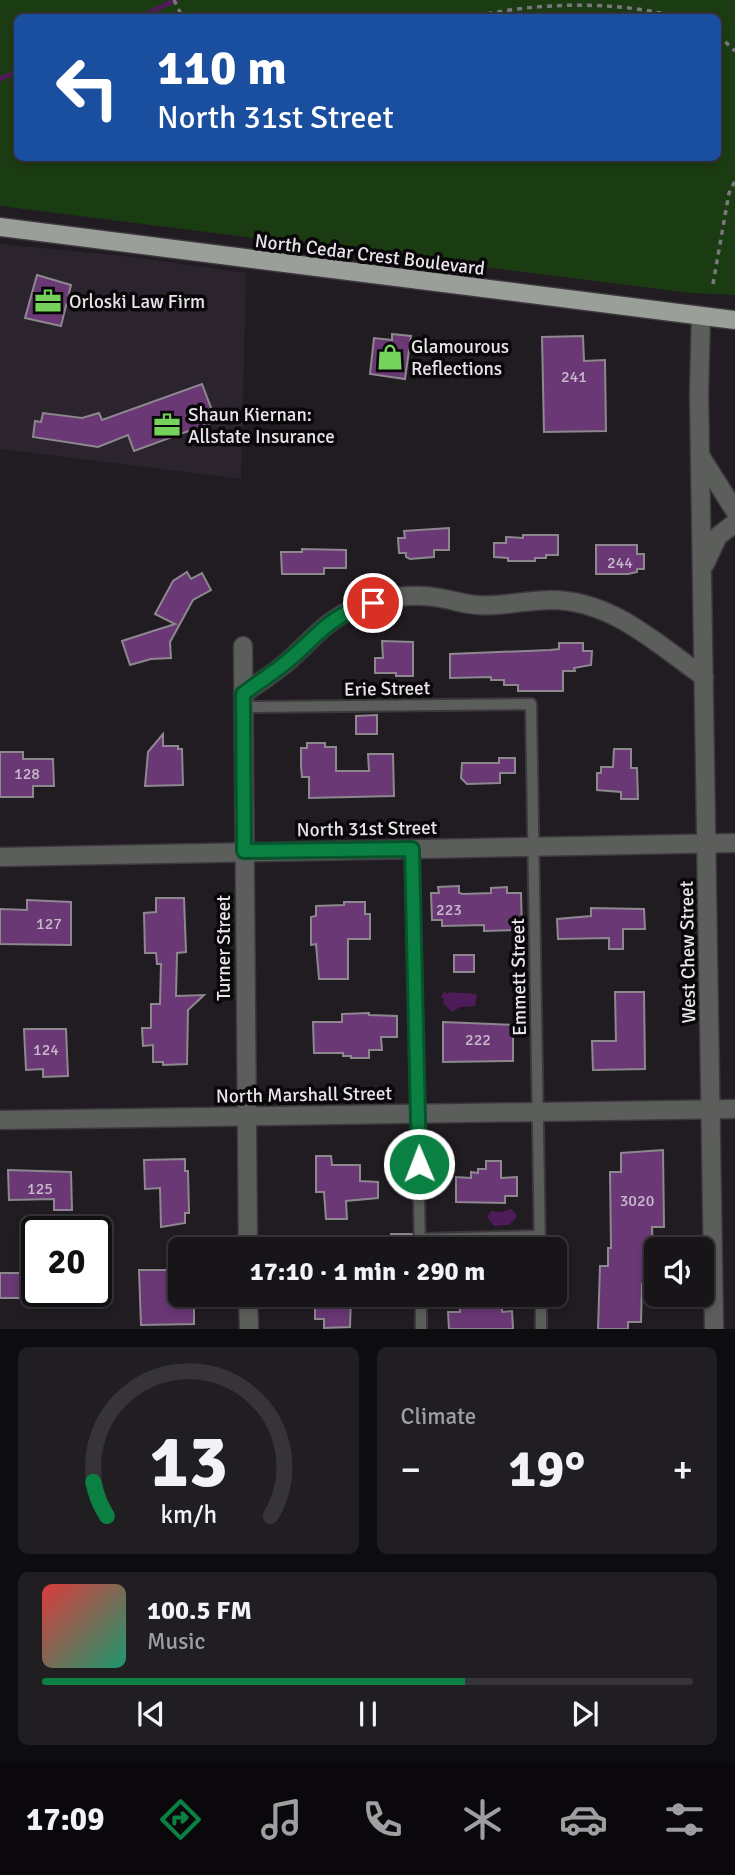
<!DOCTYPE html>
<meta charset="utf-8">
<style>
body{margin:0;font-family:Signika,sans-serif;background:#211e22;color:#f1f3f6;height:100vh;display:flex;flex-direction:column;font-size:26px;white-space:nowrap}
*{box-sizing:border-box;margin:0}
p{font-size:23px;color:#9f9fa2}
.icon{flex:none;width:38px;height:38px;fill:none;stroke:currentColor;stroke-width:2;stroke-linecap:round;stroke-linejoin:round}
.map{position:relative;height:1329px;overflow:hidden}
.sheet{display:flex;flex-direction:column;gap:18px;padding:18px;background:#0d0c0e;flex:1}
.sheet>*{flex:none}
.banner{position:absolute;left:14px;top:14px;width:707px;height:147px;border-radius:10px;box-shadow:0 4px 10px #0003,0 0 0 2px #363438;background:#1a4fa0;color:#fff;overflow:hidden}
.controls{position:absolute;left:644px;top:1237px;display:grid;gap:14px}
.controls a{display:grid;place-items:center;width:70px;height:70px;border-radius:10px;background:#181519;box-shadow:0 4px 10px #0003,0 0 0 2px #363438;font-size:35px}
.speed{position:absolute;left:21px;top:1216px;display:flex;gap:14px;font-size:35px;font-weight:700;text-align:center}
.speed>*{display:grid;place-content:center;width:91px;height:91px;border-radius:50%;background:#181519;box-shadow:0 4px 10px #0003,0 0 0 2px #363438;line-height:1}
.speed .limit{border:4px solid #111;border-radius:10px;background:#fff;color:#111}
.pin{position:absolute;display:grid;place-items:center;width:60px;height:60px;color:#fff;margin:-30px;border:4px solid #fff;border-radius:50%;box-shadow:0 2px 7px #0007}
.me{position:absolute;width:77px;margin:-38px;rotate:359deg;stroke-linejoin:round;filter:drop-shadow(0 0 5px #0008)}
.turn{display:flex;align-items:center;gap:24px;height:147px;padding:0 28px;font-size:32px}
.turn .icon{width:91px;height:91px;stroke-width:2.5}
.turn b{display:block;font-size:49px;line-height:60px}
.big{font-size:52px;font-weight:700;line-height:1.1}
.sheet .tile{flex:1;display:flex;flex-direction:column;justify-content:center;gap:10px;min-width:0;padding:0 24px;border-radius:10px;background:#211e22}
.sheet .dial{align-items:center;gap:0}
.dial svg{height:182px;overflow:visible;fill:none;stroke:#363438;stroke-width:7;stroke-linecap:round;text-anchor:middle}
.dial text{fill:#f1f3f6;stroke:none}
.song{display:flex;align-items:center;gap:21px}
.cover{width:84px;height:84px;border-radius:10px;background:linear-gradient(135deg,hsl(0 70% 55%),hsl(160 70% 35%))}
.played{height:7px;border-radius:4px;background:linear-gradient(90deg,#0b8043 65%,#363438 65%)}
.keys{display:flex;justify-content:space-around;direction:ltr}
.heat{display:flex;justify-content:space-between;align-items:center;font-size:38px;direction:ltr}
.sheet .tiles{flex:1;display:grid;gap:18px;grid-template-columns:1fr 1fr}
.tile:last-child{grid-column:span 2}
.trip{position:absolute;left:168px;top:1237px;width:399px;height:70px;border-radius:10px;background:#181519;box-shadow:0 4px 10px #0003,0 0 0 2px #363438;font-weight:700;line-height:70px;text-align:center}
.menu{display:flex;height:112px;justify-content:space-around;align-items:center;background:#0a080a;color:#9f9fa2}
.menu .icon{width:49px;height:49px}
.menu .current{color:#0b8043}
.menu b{font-size:32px;color:#f1f3f6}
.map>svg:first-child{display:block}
.built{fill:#2b232d}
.green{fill:#1b3c12;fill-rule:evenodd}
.water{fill:#4e1d59}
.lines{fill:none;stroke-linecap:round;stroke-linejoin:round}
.stream{stroke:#4e1d59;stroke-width:5}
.building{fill:#693875;stroke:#8d888e;stroke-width:2}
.service-casing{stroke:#3c383d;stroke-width:14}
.minor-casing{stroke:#3c383d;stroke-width:21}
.tertiary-casing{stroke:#3c383d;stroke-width:21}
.primary-casing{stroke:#3c383d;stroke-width:21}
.path{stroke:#7a777b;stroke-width:3.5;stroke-dasharray:5 5;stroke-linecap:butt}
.service{stroke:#5c5e5b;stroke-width:10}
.minor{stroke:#5c5e5b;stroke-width:18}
.tertiary{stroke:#5c5e5b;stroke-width:18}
.primary{stroke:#9b9f9a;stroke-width:18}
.route-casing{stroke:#07532c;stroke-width:18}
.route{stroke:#0b8043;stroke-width:12}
.labels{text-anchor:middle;stroke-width:7;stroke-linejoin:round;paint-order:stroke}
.number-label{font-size:16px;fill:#c8bacc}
.street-label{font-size:19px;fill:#e8e5e9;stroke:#090709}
.poi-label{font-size:19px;fill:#e8e5e9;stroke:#090709;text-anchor:start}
</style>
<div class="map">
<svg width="735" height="1329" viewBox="0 0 735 1329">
<rect width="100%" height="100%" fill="#201c21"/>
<path class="built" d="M0,244L125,256L246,273L241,479L0,449Z"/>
<path class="green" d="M0,0H735V295L691,293L0,206ZM18,18H718V158H18Z"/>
<g class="water">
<path d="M444,992L447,994L450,992C459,994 468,992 477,995L475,1006L460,1007L452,1012L443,1003L444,999L441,997Z"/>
<path d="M511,1209L516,1214V1218L509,1225L494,1226L487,1217L491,1211L502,1212Z"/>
</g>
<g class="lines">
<g class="stream">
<path d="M138,18L176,0"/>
<path d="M0,79L18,71"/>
</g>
</g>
<g class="building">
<path d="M37,275L71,285L61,326L25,318Z"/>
<path d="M392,334L411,336L405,379L370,374L374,338L392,340Z"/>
<path d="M583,336L584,361L605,360L606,431L544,432L542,337Z"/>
<path d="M202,384L216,421L134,451L128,435L98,447L33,437L35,421L41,422L43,413L82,418L99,413L102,420Z"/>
<path d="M449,528V550H434V557L410,559L406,557V553H399L398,538H405L404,531Z"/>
<path d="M523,535H558V555H546V558H535V561H508V558L494,557V543H506V537L523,538Z"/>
<path d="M596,545H637V554H644V569H637V572L628,574H596Z"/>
<path d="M302,549L346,550V568H324V574H282L281,552H302Z"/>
<path d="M187,572L191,579L202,573L211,590L193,600L170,642L171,658L151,659L130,665L122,641L175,624L155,614L173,581Z"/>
<path d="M382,641L413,642V676H396V673H375V658H383Z"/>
<path d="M559,643H583V651H592L591,665L574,668L575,671H563V691H518V685H504V680H491V677L450,678V654L550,650L559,649Z"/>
<path d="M377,715V734H356V716Z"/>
<path d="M163,734V746H178V749H182L183,785L145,786L148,752Z"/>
<path d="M307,743H325V747H336V771H369L368,754H393L394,796L309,798V777H302L301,766V748H307Z"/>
<path d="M614,749H631V768H637L638,799H621V792L597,790V773H601V767H613Z"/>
<path d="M0,752H23V759H53L54,786H33V797H0Z"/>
<path d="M499,758H515V773H500V783L467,784L461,778L462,763H499Z"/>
<path d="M459,886V893L463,894L491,893V888L507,887V893H521L522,930L484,931V925L442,926V920H432L431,893H439L438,887Z"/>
<path d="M156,898H184L186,952L177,953L176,996L204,995L188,1010L187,1064L163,1065V1062H153V1045L143,1046L142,1028H151V1004H160L161,964H157L156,953H145L144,913L156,912Z"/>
<path d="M27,900L71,902V945L0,944V909L27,910Z"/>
<path d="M344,902H365V914H370V939H348V979H319L316,944L311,945V917L316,916V906L344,905Z"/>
<path d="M591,908L644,909L645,929H623V949H609V938L558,939L557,919L591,916Z"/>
<rect x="454" y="955" width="20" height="17"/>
<path d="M615,992H644L645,1069L593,1070L592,1041H616Z"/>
<path d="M369,1013V1015L397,1016V1037H381L382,1050H369V1058H351V1056H343V1053H314L313,1022H342V1014Z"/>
<path d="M443,1022L513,1025V1061L443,1062Z"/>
<path d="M24,1029H66L68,1076L43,1077V1069L26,1070Z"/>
<path d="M663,1150L664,1227H652L654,1284H642L641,1322H628V1329H598L600,1266H608V1248H611L610,1172H621V1153Z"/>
<path d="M316,1156H331L332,1165H360V1181L378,1182V1198L346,1201L347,1219H326L324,1192H316Z"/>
<path d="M185,1159V1171H188L189,1213H185V1223L161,1227L160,1188L145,1189L144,1160Z"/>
<path d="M486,1161H501V1178L517,1177V1196H505V1203L456,1202V1177L471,1178V1172L478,1173V1169H486Z"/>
<path d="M8,1170L71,1172L72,1210H54V1199L9,1200Z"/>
<rect x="391" y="1234" width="21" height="16"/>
<path d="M139,1270H180V1295H194V1324L141,1325Z"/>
<rect x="0" y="1273" width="22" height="25"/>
<path d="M315,1295H351L350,1327L324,1328V1319H315Z"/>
<path d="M467,1295H495V1301H502V1312L512,1311L513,1329H449L448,1312H460L459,1302H468Z"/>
</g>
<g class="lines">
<g class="service-casing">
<g id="service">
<path d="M243,707L531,704L540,1250"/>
<path d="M412,849L420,1250"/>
<path d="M420,1239L540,1236"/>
<path d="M421,1295V1329"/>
<path d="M541,1295V1329"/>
</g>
</g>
<g class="minor-casing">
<g id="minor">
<path d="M243,646L248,1250"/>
<path d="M243,694C257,684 273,674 286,663C309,643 327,619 356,608C382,597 413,593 440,598C452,600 464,604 477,605C502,607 526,600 551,600C612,600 657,644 704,677"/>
<path d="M0,857L735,843"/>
<path d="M0,1120L735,1109"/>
<path d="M248,1295L249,1329"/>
</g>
</g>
<g class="tertiary-casing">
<g id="tertiary">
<path d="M701,316L699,393L714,1329"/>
<path d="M701,457L735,511"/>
<path d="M705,564L718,536L735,523"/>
</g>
</g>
<g class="primary-casing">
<path id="primary" d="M0,227L735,320"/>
</g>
<g class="path">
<path d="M174,0L183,18"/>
<path d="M468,18C532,2 618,0 681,18"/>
<path d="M718,35L735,51"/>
<path d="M713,284L729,193L735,181"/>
</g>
<use href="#service" class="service"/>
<use href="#minor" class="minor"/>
<use href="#tertiary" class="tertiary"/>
<use href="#primary" class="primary"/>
</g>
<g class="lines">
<g class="route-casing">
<path id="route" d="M373,603C327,615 317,638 283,665C270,675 256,684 243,694L244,851L412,849L419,1164"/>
</g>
<use href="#route" class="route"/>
</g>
<defs>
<g id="office-bare" transform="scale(2.1)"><path d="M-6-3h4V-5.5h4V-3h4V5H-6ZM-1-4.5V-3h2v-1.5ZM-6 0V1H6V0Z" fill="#75d25b" stroke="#090709" stroke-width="2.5" paint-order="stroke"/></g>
<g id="shop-bare" transform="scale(2.1)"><path d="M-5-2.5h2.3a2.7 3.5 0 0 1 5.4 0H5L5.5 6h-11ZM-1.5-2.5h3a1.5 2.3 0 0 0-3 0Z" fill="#75d25b" stroke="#090709" stroke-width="2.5" paint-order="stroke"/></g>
</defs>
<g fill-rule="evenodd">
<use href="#office-bare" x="48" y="301"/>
<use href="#shop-bare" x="390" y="357"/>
<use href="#office-bare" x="167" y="425"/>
</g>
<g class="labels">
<g class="number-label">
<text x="574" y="382">241</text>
<text x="620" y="568">244</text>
<text x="27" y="779">128</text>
<text x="449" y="915">223</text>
<text x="49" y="929">127</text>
<text x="478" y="1045">222</text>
<text x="46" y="1055">124</text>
<text x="40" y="1194">125</text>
<text x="637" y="1206">3020</text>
</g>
<g class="street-label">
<text transform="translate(370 254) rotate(7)" y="7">North Cedar Crest Boulevard</text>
<text transform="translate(387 688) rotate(-1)" y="7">Erie Street</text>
<text transform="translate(367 828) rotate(-1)" y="7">North 31st Street</text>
<text transform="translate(223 948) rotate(-90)" y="7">Turner Street</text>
<text transform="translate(687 952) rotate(-91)" y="7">West Chew Street</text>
<text transform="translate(518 977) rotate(-91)" y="7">Emmett Street</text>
<text transform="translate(304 1094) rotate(-1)" y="7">North Marshall Street</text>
</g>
<g class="poi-label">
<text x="69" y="308">Orloski Law Firm</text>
<text x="411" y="353">Glamourous<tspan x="411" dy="22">Reflections</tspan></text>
<text x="188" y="421">Shaun Kiernan:<tspan x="188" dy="22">Allstate Insurance</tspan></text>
</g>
</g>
</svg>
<div class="controls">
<a><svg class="icon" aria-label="sound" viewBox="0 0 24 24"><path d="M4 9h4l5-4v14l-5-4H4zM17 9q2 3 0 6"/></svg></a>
</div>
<div class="speed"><div class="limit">20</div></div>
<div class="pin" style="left:373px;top:603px;background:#d93025"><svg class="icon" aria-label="arrive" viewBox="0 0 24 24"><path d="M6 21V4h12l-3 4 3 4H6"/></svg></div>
<svg class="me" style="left:419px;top:1164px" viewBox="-20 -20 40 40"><circle r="17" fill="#0b8043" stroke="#fff" stroke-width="3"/><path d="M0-11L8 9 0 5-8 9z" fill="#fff"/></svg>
<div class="trip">17:10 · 1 min · 290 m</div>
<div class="banner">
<div class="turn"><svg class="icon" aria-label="left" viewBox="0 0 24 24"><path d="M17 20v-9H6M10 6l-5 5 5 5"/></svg><div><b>110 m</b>North 31st Street</div></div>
</div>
</div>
<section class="sheet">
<div class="tiles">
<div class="tile dial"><svg viewBox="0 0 100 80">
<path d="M14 69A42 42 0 1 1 86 69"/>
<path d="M14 69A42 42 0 0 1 8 54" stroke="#0b8043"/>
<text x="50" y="56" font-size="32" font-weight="700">13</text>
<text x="50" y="72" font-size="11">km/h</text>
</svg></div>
<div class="tile"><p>Climate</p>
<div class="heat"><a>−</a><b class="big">19°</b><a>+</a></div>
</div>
<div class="tile">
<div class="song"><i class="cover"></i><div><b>100.5 FM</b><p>Music</p></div></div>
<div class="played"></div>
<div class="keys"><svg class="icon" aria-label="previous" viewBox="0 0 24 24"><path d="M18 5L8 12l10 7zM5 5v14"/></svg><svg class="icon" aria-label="pause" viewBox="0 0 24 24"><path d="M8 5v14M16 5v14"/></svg><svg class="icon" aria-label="next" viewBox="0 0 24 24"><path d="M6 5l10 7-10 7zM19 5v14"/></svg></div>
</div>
</div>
</section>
<nav class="menu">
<b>17:09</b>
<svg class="icon current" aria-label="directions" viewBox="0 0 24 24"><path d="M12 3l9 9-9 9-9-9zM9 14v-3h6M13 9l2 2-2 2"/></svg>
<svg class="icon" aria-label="music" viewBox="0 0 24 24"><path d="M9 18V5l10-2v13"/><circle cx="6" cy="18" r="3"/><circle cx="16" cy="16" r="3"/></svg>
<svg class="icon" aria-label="phone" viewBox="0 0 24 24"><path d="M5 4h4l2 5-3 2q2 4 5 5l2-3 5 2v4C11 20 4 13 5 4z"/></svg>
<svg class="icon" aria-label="climate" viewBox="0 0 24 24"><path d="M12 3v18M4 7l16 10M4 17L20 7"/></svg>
<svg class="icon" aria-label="car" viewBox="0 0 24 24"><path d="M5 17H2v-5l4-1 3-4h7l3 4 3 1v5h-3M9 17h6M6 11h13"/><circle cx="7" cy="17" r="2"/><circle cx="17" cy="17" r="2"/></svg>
<svg class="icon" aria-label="filters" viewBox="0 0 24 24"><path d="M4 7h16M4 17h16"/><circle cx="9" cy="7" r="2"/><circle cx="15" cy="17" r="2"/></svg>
</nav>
